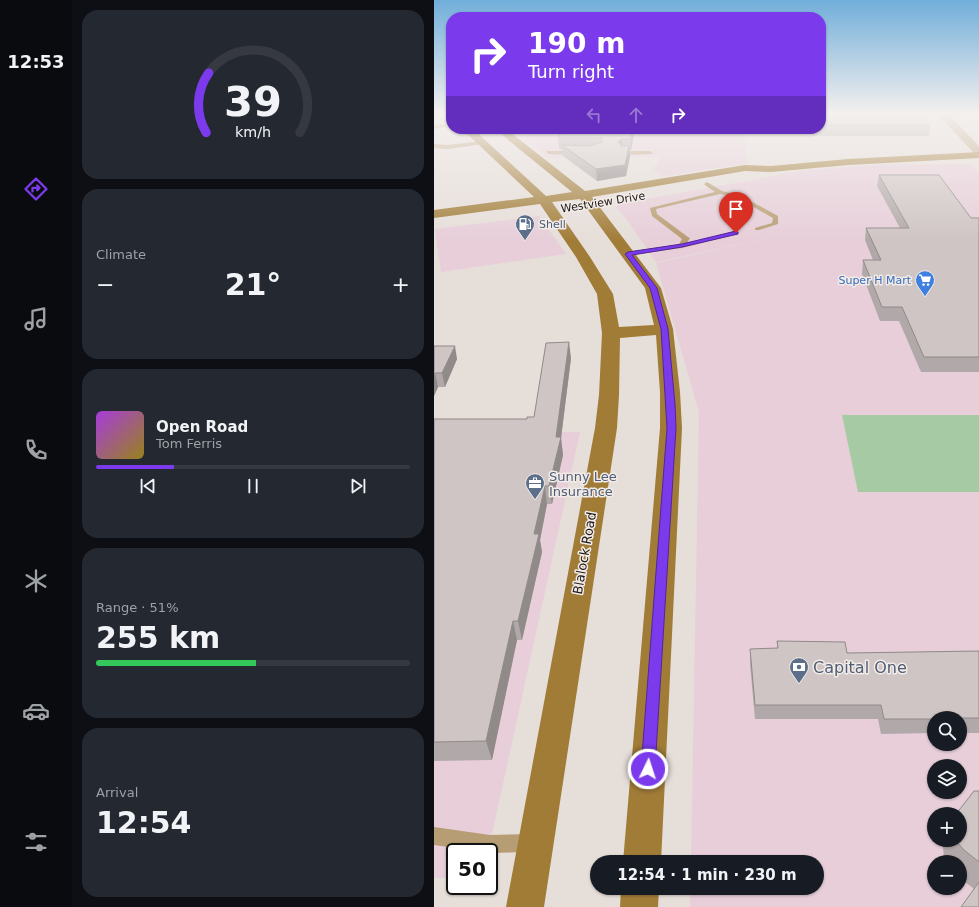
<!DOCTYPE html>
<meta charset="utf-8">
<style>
body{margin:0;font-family:"DejaVu Sans",sans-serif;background:#242831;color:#f1f3f6;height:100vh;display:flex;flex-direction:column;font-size:15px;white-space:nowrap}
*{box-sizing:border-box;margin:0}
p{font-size:13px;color:#9ea1a6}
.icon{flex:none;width:22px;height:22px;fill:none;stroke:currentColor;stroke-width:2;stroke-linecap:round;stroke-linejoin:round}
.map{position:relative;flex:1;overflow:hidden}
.sheet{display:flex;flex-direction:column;gap:10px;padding:10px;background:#0d0f14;width:362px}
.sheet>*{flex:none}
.guide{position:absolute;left:12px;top:12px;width:380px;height:122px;border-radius:16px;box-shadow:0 1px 3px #0004;background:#7c3aed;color:#fff;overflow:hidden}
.buttons{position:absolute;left:493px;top:711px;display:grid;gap:8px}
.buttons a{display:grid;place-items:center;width:40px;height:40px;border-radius:50%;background:#171b24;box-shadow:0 1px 3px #0004;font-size:20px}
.speed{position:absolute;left:12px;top:843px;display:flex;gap:8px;font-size:20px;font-weight:700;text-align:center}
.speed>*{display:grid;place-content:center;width:52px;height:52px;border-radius:50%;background:#171b24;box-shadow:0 1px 3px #0004;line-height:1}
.speed .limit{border:2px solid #111;border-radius:6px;background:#fff;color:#111}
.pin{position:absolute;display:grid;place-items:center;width:34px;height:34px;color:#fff;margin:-41px -17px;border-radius:50% 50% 50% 0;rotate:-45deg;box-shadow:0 0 4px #0007}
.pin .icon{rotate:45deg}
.me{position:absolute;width:44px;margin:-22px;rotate:4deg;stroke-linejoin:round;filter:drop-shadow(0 0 3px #0008)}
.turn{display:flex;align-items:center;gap:14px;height:84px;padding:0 16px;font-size:18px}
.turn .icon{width:52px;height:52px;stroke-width:2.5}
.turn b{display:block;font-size:28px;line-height:34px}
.lanes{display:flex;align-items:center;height:38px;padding:0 16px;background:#0003;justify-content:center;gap:20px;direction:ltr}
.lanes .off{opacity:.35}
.big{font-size:30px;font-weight:700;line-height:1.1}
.sheet .card{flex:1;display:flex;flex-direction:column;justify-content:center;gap:6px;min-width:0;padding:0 14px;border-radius:16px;background:#242831}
.sheet .dial{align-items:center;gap:0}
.dial svg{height:104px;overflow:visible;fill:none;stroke:#363941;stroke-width:7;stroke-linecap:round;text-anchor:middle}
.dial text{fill:#f1f3f6;stroke:none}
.song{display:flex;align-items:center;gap:12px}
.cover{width:48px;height:48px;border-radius:6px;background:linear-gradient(135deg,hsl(280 70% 55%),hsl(50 70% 35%))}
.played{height:4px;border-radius:2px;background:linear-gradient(90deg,#7c3aed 25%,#363941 25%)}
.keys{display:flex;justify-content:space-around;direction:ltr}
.heat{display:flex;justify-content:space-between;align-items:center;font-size:22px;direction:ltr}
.charge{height:6px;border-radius:3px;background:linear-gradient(90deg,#34c759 51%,#363941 0)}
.trip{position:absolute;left:156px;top:855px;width:234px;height:40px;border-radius:20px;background:#171b24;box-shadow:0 1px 3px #0004;font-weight:700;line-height:40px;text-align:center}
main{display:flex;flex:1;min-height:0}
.tab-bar{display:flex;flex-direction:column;width:72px;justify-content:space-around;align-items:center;background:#090b0e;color:#9ea1a6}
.tab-bar .icon{width:28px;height:28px}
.tab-bar .active{color:#7c3aed}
.tab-bar b{font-size:18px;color:#f1f3f6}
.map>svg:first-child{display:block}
.commercial{fill:#e7ced9;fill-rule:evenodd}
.green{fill:#a6caa3}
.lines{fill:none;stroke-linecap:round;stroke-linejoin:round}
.service{fill:#b79d73;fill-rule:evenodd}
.minor{fill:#b79d73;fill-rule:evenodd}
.secondary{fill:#a17c37;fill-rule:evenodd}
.wall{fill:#b1a9a9}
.shaded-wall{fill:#908a89}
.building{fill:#cec5c4;stroke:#908a89}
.route{fill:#7c3aed;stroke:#51269a}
.labels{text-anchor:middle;stroke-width:3;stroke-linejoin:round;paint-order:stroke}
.far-street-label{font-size:11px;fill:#1a1716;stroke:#f3ebe7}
.far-service-label{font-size:11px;fill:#4e5e75;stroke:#f3ebe7;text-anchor:start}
.far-shop-label{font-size:11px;fill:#366cbe;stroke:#f3ebe7;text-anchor:end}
.service-label{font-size:13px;fill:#4e5e75;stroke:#f3ebe7;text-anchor:start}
.street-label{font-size:13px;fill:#1a1716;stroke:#f3ebe7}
.near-service-label{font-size:16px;fill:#4e5e75;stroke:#f3ebe7;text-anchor:start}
</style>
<main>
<nav class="tab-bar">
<b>12:53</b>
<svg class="icon active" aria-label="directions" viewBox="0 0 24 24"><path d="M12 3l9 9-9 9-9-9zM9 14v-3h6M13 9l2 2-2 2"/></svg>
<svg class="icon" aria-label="music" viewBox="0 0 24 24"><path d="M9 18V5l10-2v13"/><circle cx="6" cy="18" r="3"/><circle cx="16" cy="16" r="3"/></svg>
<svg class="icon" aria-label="phone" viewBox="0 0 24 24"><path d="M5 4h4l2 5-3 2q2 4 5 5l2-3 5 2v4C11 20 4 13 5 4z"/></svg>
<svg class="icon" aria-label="climate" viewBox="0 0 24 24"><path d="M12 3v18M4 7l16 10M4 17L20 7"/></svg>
<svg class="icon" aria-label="car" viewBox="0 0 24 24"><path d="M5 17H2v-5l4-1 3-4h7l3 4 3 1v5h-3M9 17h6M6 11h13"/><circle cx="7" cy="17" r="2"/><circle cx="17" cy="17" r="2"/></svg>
<svg class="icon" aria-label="filters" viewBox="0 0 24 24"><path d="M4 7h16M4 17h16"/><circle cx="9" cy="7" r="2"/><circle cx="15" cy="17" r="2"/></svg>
</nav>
<section class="sheet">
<div class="card dial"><svg viewBox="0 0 100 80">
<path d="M14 69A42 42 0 1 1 86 69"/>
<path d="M14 69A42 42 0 0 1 16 23" stroke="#7c3aed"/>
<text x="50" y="56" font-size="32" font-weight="700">39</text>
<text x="50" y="72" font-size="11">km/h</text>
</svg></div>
<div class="card"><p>Climate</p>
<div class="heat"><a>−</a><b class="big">21°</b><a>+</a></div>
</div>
<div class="card">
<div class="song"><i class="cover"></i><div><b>Open Road</b><p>Tom Ferris</p></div></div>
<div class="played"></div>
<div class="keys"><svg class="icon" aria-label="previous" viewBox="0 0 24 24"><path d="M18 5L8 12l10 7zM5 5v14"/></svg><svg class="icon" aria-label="pause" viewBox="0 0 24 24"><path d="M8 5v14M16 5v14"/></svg><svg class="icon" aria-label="next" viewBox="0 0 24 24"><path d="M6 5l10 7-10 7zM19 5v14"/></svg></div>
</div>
<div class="card"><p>Range · 51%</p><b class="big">255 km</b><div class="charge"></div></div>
<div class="card"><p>Arrival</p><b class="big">12:54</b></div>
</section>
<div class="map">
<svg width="545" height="907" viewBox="0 0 545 907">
<rect width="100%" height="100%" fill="#e6ded9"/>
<g class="commercial">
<path d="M82,129H310L313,164L227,176L218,169L225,162V157L114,158Z"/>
<path d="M451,164H537L545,173V907H256V888H383V862H257L265,412H420H265L222,263L343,236L222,262L191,217L182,207L185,204L289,185L368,231L290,185L366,171ZM500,718H526V744H500ZM500,766H526V792H500ZM500,814H526V840H500ZM500,862H526V888H500Z"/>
<path d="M105,216L132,254L7,272L1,229Z"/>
<path d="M146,432L54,852H21V878H0V433Z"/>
</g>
<path class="green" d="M408,415H545V492H424Z"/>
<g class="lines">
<g class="service">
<path d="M17,124V126L0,129V125Z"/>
<path d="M48,141L50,142V144L14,149L0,148V144L14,145Z"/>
<path d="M113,151H142L145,153L142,155L115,154L112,152Z"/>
<path d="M216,151L219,153L218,154L189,155L186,153L189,151Z"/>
<path d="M273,182L288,191L306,195L344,216V224L325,230H321V228L338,223L339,218L302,197L286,194L222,209L223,214L254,237L256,238L253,243L302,231L304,232V234L248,248L191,256L190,254L194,252L245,244L248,239L218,216L216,208L281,192L271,185L270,184Z"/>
<path d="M0,827L56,835L99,834L105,837L108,843L105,849L99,852L56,853L0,845Z"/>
</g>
<path class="minor" d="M503,114H514L545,146V155L541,154Z"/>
<g class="secondary">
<path d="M28,129H39L112,196L138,192L61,129H72L151,191L311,165L337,166L414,159L545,152V158L414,165L337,172L311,171L158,197L227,288L239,329L246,392L248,428L227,862H189L226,428V392L222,335L186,338L185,395L183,428L110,907H72L161,428L165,395L168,333L163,294L142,257L106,204L0,218V210L100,197ZM146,199L211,288L220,325L185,327L179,294L156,257L118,202Z"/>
<path d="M187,888H225L224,907H186Z"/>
</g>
</g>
<g class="wall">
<path d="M387,114L496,125L495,136H380L377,129H387Z"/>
<path d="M119,129H201L197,150H195L196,156L192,176L163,181L129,156L128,149H125L124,138L126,135Z"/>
<path d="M445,175L537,218H545V372H487L465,321H446L428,274L429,260H439L431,240L432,228H466L443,186Z"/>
<path d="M0,346L23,359L11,387H4L0,396Z"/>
<path d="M137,358L127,438L129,455L118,504H113L106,540L108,552L88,640H83L58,760L0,761V419H93L100,417Z"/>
<path d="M343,641L413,653L545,651V733H526V718H500V733L447,734L444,719H321L316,664V649L343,648Z"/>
<path d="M545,791V907L540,889L526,878V862H512L510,858L509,848L512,840H526Z"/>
</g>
<g class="shaded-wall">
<path d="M198,129H201L197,150L196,139Z"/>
<path d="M188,139L189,150L184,142Z"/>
<path d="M195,146L196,156L192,176L163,181L162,169Z"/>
<path d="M135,342L137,358L127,438L129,455L118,504L115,486Z"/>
<path d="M21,346L23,359L11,387L8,373Z"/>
<path d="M1,373L4,387L0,396V375Z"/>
<path d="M111,486L113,504L106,540L108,552L88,640L84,621L100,534Z"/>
<path d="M79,621L83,640L58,760L52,741Z"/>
</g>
<g class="building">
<path d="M387,114H487L496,125H387Z"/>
<path d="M129,129H198L196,139H188L184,142L188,146H195L191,165L162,169L128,145L156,146L168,142V138H124Z"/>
<path d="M445,175H505L537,218H545V357H490L468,307H448L429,260H447L432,228H475Z"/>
<path d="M135,342L122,437H127L115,486H111L100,534H105L84,621H79L52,741L0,742V419H93V417H100L112,343Z"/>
<path d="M0,346H21L8,373H1L0,375Z"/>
<path d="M343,641L411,642L413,653L545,651V718H500V719H450L447,705H321L316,649L344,648Z"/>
<path d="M540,791H545V862L530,850L523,842L522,840H526V814H522Z"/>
<path d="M545,882V907H527Z"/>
</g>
<linearGradient id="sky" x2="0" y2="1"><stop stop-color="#71aeda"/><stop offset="0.47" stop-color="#f4f0ee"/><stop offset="1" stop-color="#f4f0ee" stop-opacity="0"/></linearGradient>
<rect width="545" height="241" fill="url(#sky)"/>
<path class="route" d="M302,231L304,232V234L248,247L198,255L223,288L234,329L241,404L242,428L221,769L219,773L214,775L209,773L207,769L233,428L227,329L216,288L191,254L194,252L248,244Z"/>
<defs>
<g id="fuel-pin" transform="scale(1)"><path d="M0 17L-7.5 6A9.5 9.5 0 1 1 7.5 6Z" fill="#5c6f8a" stroke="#f3ebe7"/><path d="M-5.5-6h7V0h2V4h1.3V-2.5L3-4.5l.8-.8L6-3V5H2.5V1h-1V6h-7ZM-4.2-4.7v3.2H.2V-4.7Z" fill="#fff"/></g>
<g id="supermarket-pin" transform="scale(1)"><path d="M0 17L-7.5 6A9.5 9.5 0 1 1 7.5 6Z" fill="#3f7fe0" stroke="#f3ebe7"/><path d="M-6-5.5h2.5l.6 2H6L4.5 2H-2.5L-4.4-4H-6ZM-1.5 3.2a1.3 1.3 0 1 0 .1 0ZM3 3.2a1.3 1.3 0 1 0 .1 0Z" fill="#fff"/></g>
<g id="office-pin" transform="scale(1)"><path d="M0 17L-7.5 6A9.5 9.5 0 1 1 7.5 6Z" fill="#5c6f8a" stroke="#f3ebe7"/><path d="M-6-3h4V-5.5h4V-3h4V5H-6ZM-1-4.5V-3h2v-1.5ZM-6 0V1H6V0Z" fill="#fff"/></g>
<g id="bank-pin" transform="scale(1)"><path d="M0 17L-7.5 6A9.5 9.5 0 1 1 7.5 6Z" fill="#5c6f8a" stroke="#f3ebe7"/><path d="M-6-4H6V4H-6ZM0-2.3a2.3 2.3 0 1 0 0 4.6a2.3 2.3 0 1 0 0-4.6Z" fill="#fff"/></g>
</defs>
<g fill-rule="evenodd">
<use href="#fuel-pin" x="91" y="224"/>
<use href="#supermarket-pin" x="491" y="280"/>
<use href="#office-pin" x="101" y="483"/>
<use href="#bank-pin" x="365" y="667"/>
</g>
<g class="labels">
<g class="far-street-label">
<text transform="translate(169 202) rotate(-9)" y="4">Westview Drive</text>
</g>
<g class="far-service-label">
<text x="105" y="228">Shell</text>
</g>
<g class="far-shop-label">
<text x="477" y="284">Super H Mart</text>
</g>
<g class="service-label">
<text x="115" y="481">Sunny Lee<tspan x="115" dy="15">Insurance</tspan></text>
</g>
<g class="street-label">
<text transform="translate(150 553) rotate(-80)" y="5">Blalock Road</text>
</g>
<g class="near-service-label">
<text x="379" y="673">Capital One</text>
</g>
</g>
</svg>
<div class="buttons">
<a><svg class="icon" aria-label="search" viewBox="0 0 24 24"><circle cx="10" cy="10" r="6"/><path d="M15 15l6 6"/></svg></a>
<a><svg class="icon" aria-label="layers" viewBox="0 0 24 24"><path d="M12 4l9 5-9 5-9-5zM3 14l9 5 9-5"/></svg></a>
<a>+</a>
<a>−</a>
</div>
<div class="speed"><div class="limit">50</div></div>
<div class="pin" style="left:302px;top:233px;background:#d93025"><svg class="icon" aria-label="arrive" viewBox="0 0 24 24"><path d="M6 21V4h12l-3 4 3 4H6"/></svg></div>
<svg class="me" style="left:214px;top:769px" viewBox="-20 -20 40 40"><circle r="17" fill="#7c3aed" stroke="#fff" stroke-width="3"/><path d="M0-11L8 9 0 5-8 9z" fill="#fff"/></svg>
<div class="trip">12:54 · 1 min · 230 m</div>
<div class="guide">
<div class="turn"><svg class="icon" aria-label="right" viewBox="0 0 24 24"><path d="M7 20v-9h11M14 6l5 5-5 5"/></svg><div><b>190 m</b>Turn right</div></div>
<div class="lanes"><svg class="icon off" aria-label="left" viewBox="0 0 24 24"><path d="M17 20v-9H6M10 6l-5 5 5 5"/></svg><svg class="icon off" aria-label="ahead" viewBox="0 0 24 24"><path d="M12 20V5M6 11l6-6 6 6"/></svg><svg class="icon" aria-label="right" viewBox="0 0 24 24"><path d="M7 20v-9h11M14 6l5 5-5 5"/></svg></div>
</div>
</div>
</main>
